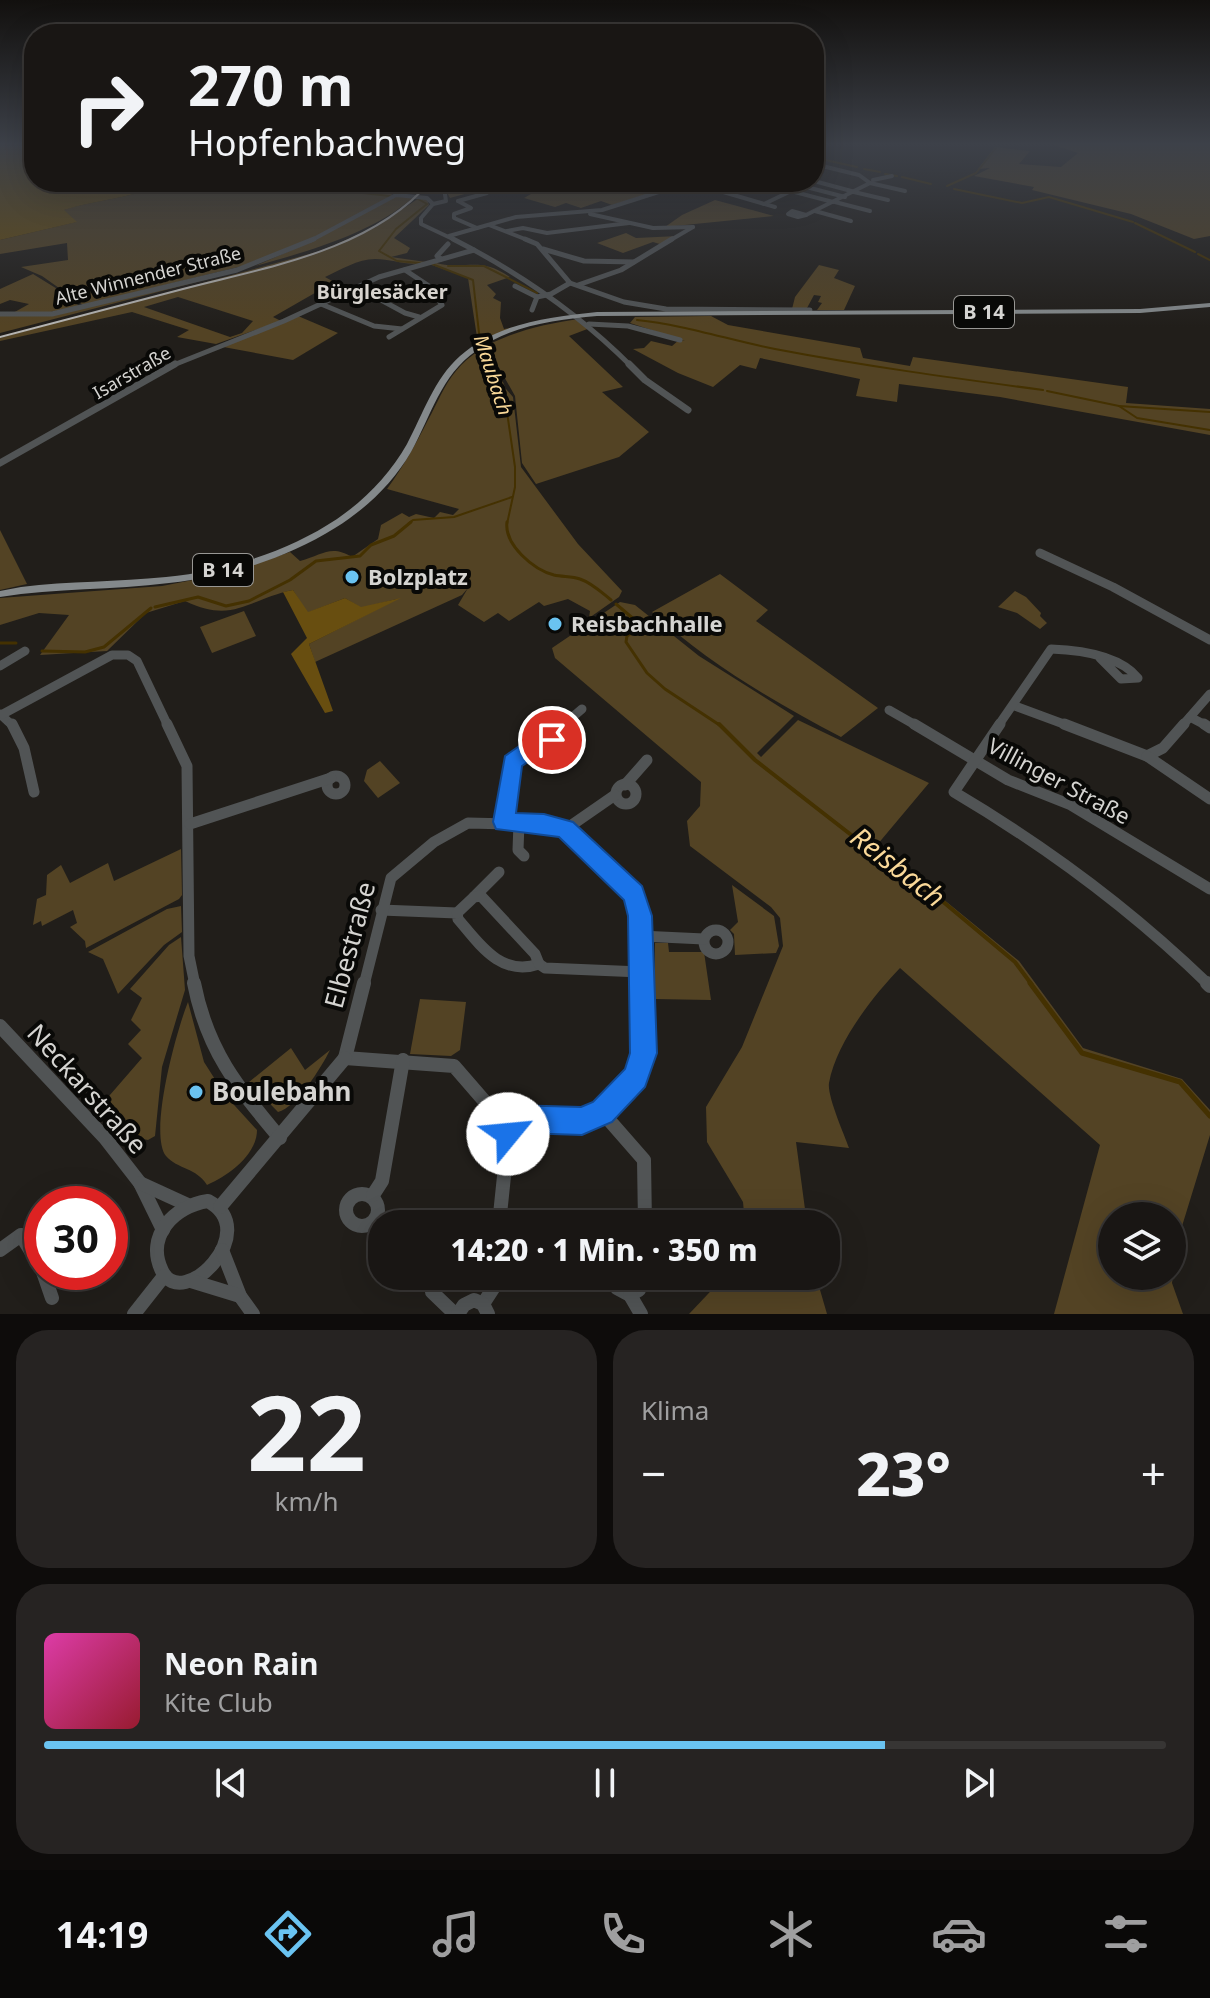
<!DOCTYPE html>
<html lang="de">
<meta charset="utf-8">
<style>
body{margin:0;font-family:"Noto Sans",sans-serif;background:#262322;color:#f1f3f6;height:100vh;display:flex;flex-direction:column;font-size:30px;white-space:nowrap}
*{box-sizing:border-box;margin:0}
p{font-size:26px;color:#9f9fa0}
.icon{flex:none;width:44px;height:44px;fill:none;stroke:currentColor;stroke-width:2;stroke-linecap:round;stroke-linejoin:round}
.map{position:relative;height:1314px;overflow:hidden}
.details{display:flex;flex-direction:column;gap:16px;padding:16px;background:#0e0c0b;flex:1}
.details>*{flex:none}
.guide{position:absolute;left:24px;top:24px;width:800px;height:168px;border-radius:32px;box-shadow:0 8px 32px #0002,0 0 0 2px #373534;background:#191614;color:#f1f3f6;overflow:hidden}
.tools{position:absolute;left:1098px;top:1202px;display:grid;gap:16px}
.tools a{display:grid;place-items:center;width:88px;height:88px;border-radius:50%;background:#191614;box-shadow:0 8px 32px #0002,0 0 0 2px #373534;font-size:40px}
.speed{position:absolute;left:24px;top:1186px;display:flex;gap:16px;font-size:40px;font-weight:700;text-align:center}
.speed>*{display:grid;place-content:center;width:104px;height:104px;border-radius:50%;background:#191614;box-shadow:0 8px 32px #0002,0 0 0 2px #373534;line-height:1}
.speed .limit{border:12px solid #d22;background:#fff;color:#111}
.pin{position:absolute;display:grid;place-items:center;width:68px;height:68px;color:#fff;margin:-34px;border:4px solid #fff;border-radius:50%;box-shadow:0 2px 8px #0007}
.me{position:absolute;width:88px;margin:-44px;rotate:62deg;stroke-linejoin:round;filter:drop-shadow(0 0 6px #0008)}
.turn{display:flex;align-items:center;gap:28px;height:168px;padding:0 32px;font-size:36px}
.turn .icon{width:104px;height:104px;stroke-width:2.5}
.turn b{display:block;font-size:56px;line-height:68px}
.big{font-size:60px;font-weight:800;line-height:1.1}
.details .card{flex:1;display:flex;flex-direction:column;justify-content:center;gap:12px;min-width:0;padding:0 28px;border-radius:32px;background:#262322}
.details .dial{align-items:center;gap:0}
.dial b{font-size:104px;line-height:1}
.song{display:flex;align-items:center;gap:24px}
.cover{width:96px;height:96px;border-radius:12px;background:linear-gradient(135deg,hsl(320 70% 55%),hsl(350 70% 35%))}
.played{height:8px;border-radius:4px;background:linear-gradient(90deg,#6ac3f1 75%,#373534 75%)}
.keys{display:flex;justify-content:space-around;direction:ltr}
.heat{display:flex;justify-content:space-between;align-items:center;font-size:44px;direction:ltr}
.details .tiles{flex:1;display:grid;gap:16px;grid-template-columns:1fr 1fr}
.card:last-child{grid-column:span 2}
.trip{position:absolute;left:368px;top:1210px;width:472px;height:80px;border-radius:32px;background:#191614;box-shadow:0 8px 32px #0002,0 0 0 2px #373534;font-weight:800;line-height:80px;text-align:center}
.tabs{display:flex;height:128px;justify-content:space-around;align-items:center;background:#0a0908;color:#9f9fa0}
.tabs .icon{width:56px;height:56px}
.tabs .current{color:#6ac3f1}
.tabs b{font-size:36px;color:#f1f3f6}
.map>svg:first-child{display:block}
.green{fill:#534324;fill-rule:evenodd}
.forest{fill:#684e10}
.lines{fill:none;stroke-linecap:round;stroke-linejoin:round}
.stream-far3{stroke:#443101;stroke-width:2}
.stream-far2{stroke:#443101;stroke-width:3}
.stream-far1{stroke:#443101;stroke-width:4}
.stream{stroke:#443101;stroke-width:5}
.minor-far5{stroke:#515455;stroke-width:4}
.minor-far4{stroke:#515455;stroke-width:5}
.minor-far3{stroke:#515455;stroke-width:7}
.minor-far2{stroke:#515455;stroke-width:9}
.minor-far1{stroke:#515455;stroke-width:11}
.minor{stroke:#515455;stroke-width:14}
.major{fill:#84898b;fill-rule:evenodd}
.rail{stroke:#b5b4b1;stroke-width:2}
.route{fill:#1a73e8;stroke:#114b97;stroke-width:2}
.poi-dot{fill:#6ac3f1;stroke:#090907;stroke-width:3}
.labels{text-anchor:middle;stroke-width:8;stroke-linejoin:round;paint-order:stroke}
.far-street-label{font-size:18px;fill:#d5d4d1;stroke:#090907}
.far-neighbourhood-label{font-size:20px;font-weight:bold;fill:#d7d3ce;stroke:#090907}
.shield{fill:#090907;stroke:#989794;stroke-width:2}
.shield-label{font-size:20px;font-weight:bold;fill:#d5d4d1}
.far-water-label{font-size:20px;font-style:italic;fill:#f9d898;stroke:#090907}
.poi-label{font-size:22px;font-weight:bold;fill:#d5d4d1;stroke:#090907;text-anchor:start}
.street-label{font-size:22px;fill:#d5d4d1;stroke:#090907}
.near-street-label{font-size:26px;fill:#d5d4d1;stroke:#090907}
.near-poi-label{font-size:26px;font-weight:bold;fill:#d5d4d1;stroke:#090907;text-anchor:start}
.near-water-label{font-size:28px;font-style:italic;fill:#f9d898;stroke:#090907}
</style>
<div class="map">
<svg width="1210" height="1314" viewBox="0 0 1210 1314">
<rect width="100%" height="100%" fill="#211e1a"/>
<g class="green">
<path d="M1048,143L1210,144V236L1194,239L1131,214L1032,190L1034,187L974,176L990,168L978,169L995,147L1030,151L1019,164L1061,167L1078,153Z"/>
<path d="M145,182H403L387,200L307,244L397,195L414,197C371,234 309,251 255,266L301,246L259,262L83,305L42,276L21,267L68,260L67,243L0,254V240L76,222L63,210C91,201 117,200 144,191L131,188Z"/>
<path d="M445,182H506L526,186L562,184L591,194H639V188L649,187V183H667L668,188L612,205L601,201L581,208L566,203L555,207L524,198L531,194H503L486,188L450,198L445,188Z"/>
<path d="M419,198L427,199L429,205L394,238L410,248L407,253L391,257L426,262C409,267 393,259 375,259C358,259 340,270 325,277L334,282L273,317L281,321L216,344L177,337L189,330L132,312L0,341V338L320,251L376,227ZM178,297L253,321L242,333L230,337L144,307Z"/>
<path d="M715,200L774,216L665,227L682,215Z"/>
<path d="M626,233L636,238L678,236L663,245L653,242L623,253L597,243Z"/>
<path d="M436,263C468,271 477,255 510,277L487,285L496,294L493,298L501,302L500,318L504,329L516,327L478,344L468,278L432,265Z"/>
<path d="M819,265L839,270L834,278L855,286L844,310H817L822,303L818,302L821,296L814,295L807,308L792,309L795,297Z"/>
<path d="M33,274L67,295L79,306L51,312L13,313L29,304L10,300L0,304V289Z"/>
<path d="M220,276L0,333V315L51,316Z"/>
<path d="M298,316L338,333L293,360L218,346Z"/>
<path d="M711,316L728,325L860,348L863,358L910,366L913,357L1128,387L1126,403L1210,409V435L1000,397L899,384L897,402L856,396L860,379L760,358L756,369L740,365L713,387L678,373L633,349L644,348L651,341L672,346L679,340L685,341L630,323L635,317Z"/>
<path d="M579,319L590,328L569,336L623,387L602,392L649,432L619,457L536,484L522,463L515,396L489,350L506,389L513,397L521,467L578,544L622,591L619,597L589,618L590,611L568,599L544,606L539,602L509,621L498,613L484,622L458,605L468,588L462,595L315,662L309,644L397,599L361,608L345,598L307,613L293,590C246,600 234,624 185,601L146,613L107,651L40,655L69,615L39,613L0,625V598L162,586L229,573L290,552L300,561C322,555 331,544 352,557L378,539L381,525L402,513L409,517L416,514L434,518L440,512L453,515L459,509L387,489C403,467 416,444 428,420C437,404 444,385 456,371C484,337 537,325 579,319Z"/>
<path d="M0,530L27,584L0,590Z"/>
<path d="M720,574L768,610L756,621L878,708L841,737C774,702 708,663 652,612Z"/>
<path d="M1015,591L1026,597L1041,613L1040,616L1047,623L1040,629L1017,613L998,607Z"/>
<path d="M620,602L635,605L699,656L794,716L757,753L761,757L798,720L929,783L877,845L1019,961L1083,1048L1182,1079L1210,1110V1135L1179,1236L1172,1283L1183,1314H1054L1100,1145L900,968C873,996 836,1043 829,1083C827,1096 844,1134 849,1148L796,1142L807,1224H745L743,1202L707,1142L706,1107L742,1047L783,946L780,918L771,907L690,846L687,821L700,806L701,782L555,658L552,648ZM1112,1216H1172V1276H1112Z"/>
<path d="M244,611L256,636L212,653L200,627Z"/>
<path d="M380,761L400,783L378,798L364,781L367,770Z"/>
<path d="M181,849L182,895L179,899L86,948L85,941L70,927L77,923L73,910L42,926L41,921L33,925L37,899L46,895L47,875L61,865L70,883L108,863L114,881Z"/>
<path d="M732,885L774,916L779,946L776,953L735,955L734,934L730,930L738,922Z"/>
<path d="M181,906L182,932L164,945L118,994L103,959L88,952L167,909Z"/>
<path d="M181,937L185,990L162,1067L155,1136L148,1140L143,1139L103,1103L142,1058L128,1044L141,1030L131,1020L142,998L130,989L169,945Z"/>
<path d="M655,943H668L669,952H704L711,1000L655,999Z"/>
<path d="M420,999L466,1002L460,1050L451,1056L410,1054Z"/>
<path d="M188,1002L204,1062L225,1095L257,1130C257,1155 228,1176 207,1185C197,1168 177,1169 166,1156C148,1133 177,1029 188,1002Z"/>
<path d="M291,1048L305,1070L330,1050C321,1068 297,1107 278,1112L249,1082Z"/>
<path d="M725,1276H816L827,1314H689Z"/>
</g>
<g class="forest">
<path d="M0,143H34V182H145L130,189L144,191C117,200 92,201 64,210L77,222L0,240Z"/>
<path d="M293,590L308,612L345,598L361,607L401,598L309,644L333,711L325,713L291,654L307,638L283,592Z"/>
</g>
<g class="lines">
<g class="stream-far3">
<path d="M816,158L857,167"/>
<path d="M864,169L880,172"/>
<path d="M885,174L897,176"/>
<path d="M902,177L931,184"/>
<path d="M329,182L344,191L390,196"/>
<path d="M947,186L976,173L996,148"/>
<path d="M954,189L1022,203L1049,197L1133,222"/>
<path d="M418,199L427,204L396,229L379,251L397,261L420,263"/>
<path d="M1135,223L1195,252"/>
<path d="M1198,254L1210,260"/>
<path d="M432,264L473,280L479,333L507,412L515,467V487L507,524"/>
<path d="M448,266H484L537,293"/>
<path d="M637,320C685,325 729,340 775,349C864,366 953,378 1043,390"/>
<path d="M1047,391L1119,406L1137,418L1210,430"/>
<path d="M1119,406L1210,412"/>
<path d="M408,524L413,520L454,517L512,497"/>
</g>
<g class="stream-far2">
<path d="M507,522C504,545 534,570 554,575C563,577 572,576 580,579C592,583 601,592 611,600"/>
<path d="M616,604L642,626L627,636L626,642L647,673L665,689L721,726"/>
<path d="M155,607L198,597L226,606L249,601L290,580L316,561L360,556L371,545L394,536L411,522"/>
<path d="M0,643H16"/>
<path d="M42,651L85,652L104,647L151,608"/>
</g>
<path class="stream-far1" d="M719,724L755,760L859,841L874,844L1015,962L1032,985"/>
<path class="stream" d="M1030,983L1082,1053L1180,1082L1210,1116"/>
<g class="minor-far5">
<path d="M873,180L892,176"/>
<path d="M814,181L855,192"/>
<path d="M653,182H671"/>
<path d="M689,182L775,207"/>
<path d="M756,182L833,202"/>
<path d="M787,182L845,197"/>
<path d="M870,183L905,191"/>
<path d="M602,187L604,188H597Z"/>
<path d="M604,188H643L647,186L646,182"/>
<path d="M854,192L888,200"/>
<path d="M402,193L409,182"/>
<path d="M728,193L754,182"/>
<path d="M458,201L471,208L454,214V218L477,228"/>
<path d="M458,201L487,193"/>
<path d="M835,202L870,211"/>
<path d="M433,204L421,218V224L457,241"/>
<path d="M433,204L446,201L443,182"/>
<path d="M764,204L791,191"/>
<path d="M792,211L806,215L798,217L788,214Z"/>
<path d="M815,211L851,221"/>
<path d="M590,214L653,228L693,227"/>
<path d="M806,215L870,183L859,175L814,164"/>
<path d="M489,225L530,241"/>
<path d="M507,231L523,228L547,233L629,223"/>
<path d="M449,236L516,217L602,210L668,189L669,182"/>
<path d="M310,241L396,195L427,198L433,204"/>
<path d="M669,241L693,227"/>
</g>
<g class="minor-far4">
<path d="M453,239C518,272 579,314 631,366"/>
<path d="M525,239L537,244L570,283L551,294L537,297L532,310"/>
<path d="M543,249L584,261L634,262"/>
<path d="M441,259L437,256L448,244"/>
<path d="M570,283L624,302L666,309L810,310"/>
<path d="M578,285L621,270L672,239"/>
<path d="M515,286L537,297"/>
<path d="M357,287L405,313L419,317"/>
<path d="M321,304L374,326L402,329"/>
<path d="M0,314H52L237,270L314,239"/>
<path d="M589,324L628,326L680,340"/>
<path d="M389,337L442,305L429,286L405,270"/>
<path d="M171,366L284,321L379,277L474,250"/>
</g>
<g class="minor-far3">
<path d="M629,364L645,380L688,410"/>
<path d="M0,463L175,364"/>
</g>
<g class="minor-far2">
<path d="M1040,553L1113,587L1210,640"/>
<path d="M0,666L25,651"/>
<path d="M1015,706L1069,726"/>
<path d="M889,710L917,726"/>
<path d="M0,714L13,726"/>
<path d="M3,714L112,655H128L137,661L168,726"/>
<path d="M1190,717L1207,726"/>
<path d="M562,726L582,709"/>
<path d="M998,726L1051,649C1079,650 1119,655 1138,678L1121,679L1100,658"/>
<path d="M1182,726L1210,694"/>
</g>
<g class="minor-far1">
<path d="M12,724L24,748L34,792"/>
<path d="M167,724L187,766L189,956L195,985"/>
<path d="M914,724L1008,780L1071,805L1210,889"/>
<path d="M1000,724L954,792C1047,847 1132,910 1209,985"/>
<path d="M1064,724L1147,756L1163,748L1184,724"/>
<path d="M1204,724L1210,728"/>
<circle cx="562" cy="737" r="9"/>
<path d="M558,730L564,724"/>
<path d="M1147,756L1210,799"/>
<circle cx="336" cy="785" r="9"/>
<circle cx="626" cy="794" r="10"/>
<path d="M625,785L647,760"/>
<path d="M504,822L512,762L542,741L552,740"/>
<path d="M519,823L518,850L524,856"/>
<path d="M190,824L331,778"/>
<path d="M566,829L615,795"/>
<path d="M474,897L499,872"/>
<path d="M381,910L457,913L458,919C480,945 501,977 539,964L545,968L641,972"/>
<path d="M457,913L474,897L481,896L535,954L539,964"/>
<circle cx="716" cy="942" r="12"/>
<path d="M640,936L704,939"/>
<path d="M364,985L391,878L434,842L468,823L556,825L566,829L634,894L640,916L642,985"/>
</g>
<g class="minor">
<path d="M194,983C207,1050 237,1087 280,1138"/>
<path d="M1207,983L1210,986"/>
<path d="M0,1026L105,1138L140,1183L163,1230"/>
<path d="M345,1058L454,1066L493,1111L510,1119L582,1121L609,1107L635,1078L643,1053L641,983"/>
<path d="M345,1058L364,983"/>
<path d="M602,1112L644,1160L645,1224"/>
<path d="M140,1183L188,1205"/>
<circle cx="362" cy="1210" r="16"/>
<path d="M373,1195L382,1181L403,1060"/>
<path d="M208,1201C264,1231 182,1313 162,1271C145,1236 174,1206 208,1201Z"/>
<path d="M220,1207L345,1058"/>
<path d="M499,1224L510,1119"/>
<path d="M0,1250L21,1235L42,1269"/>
<path d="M222,1250L240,1296L253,1314"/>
<path d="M43,1272L52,1298"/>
<path d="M613,1276L617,1288L630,1295L639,1290L644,1276"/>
<path d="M191,1281L240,1296"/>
<path d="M432,1292L455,1314"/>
<path d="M630,1295L641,1314"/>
<path d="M483,1304L494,1287V1276"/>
<path d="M134,1314L164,1276"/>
<path d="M458,1314L464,1305L474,1300L483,1304L488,1314"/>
</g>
<path class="major" d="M1210,303V307L1140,313L597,316C556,320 510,325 476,351C441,375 431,416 411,452C393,483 366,509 335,528C285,559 227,577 169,583C113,590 56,588 0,597V591L21,587C69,581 118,582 166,577C226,571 287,552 337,519C366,499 390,474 407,444C423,414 434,379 460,356C497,323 550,317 597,312L1140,309Z"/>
<path class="rail" d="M0,337C61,321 122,305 183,289C267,267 370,251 430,182"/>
</g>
<linearGradient id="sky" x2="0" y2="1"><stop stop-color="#12100e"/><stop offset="0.44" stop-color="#3d4149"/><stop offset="1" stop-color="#3d4149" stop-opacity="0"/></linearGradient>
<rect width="1210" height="327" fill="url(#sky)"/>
<path class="route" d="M552,732L559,735L562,740L559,746L546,749L522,766L516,813L544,814L573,822L642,886L652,916L657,1053L645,1087L612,1122L582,1135L523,1133L518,1144L508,1148L498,1144L494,1134L500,1109L510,1105L581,1107L593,1102L625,1069L630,1053L628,916L624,900L559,837L496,829L493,822L505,756L535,735Z"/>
<g class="poi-dot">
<circle cx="352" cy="577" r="8"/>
<circle cx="555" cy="624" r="8"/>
<circle cx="196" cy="1092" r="8"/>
</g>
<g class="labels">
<g class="far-street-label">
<text transform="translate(148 276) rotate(-14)" y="6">Alte Winnender Straße</text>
<text transform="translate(132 373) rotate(-30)" y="6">Isarstraße</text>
</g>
<g class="far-neighbourhood-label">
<text x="382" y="299">Bürglesäcker</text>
</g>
<g class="shield">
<rect x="954" y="296" width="60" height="32" rx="6"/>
<rect x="193" y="554" width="60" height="32" rx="6"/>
</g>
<g class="shield-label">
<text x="984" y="319">B 14</text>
<text x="223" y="577">B 14</text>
</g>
<g class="far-water-label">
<text transform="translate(493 375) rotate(72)" y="7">Maubach</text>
</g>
<g class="poi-label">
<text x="368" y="585">Bolzplatz</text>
<text x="571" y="632">Reisbachhalle</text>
</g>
<g class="street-label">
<text transform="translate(1059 781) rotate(28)" y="8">Villinger Straße</text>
</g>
<g class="near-street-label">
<text transform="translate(350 945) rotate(-75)" y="9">Elbestraße</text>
<text transform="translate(87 1089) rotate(48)" y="9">Neckarstraße</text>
</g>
<g class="near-poi-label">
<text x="212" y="1101">Boulebahn</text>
</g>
<g class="near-water-label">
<text transform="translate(898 867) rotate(38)" y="10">Reisbach</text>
</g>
</g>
</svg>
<div class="tools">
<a><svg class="icon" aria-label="layers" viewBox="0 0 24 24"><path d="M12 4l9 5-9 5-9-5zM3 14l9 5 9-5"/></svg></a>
</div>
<div class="speed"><div class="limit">30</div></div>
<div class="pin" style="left:552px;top:740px;background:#d93025"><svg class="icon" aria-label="arrive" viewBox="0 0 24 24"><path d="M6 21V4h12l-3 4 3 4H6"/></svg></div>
<svg class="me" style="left:508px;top:1134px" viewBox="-20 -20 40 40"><circle r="19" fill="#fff"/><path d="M0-13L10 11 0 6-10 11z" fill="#1a73e8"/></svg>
<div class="trip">14:20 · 1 Min. · 350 m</div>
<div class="guide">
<div class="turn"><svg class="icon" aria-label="right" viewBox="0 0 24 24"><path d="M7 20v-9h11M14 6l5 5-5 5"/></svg><div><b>270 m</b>Hopfenbachweg</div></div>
</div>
</div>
<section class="details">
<div class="tiles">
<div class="card dial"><b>22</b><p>km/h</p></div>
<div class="card"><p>Klima</p>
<div class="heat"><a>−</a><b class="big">23°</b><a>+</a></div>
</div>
<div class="card">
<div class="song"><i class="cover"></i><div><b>Neon Rain</b><p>Kite Club</p></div></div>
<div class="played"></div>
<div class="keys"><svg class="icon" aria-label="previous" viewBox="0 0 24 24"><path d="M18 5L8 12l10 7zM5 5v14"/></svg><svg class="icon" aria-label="pause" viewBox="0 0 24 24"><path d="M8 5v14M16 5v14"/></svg><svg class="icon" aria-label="next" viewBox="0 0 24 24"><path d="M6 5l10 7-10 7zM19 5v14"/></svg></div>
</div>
</div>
</section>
<nav class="tabs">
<b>14:19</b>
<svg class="icon current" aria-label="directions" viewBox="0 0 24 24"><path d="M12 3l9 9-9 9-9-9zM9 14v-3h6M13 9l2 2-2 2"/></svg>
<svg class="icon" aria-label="music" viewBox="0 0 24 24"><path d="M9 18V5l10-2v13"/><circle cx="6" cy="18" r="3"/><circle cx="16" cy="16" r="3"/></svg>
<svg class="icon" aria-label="phone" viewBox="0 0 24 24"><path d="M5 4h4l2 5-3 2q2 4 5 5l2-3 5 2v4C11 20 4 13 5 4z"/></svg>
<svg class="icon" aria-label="climate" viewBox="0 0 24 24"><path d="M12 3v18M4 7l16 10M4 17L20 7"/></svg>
<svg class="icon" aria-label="car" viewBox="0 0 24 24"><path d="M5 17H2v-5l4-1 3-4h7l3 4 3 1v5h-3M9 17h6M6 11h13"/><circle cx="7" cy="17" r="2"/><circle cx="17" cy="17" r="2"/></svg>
<svg class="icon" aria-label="filters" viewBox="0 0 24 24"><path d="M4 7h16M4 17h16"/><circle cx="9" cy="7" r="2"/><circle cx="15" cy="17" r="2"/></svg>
</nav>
